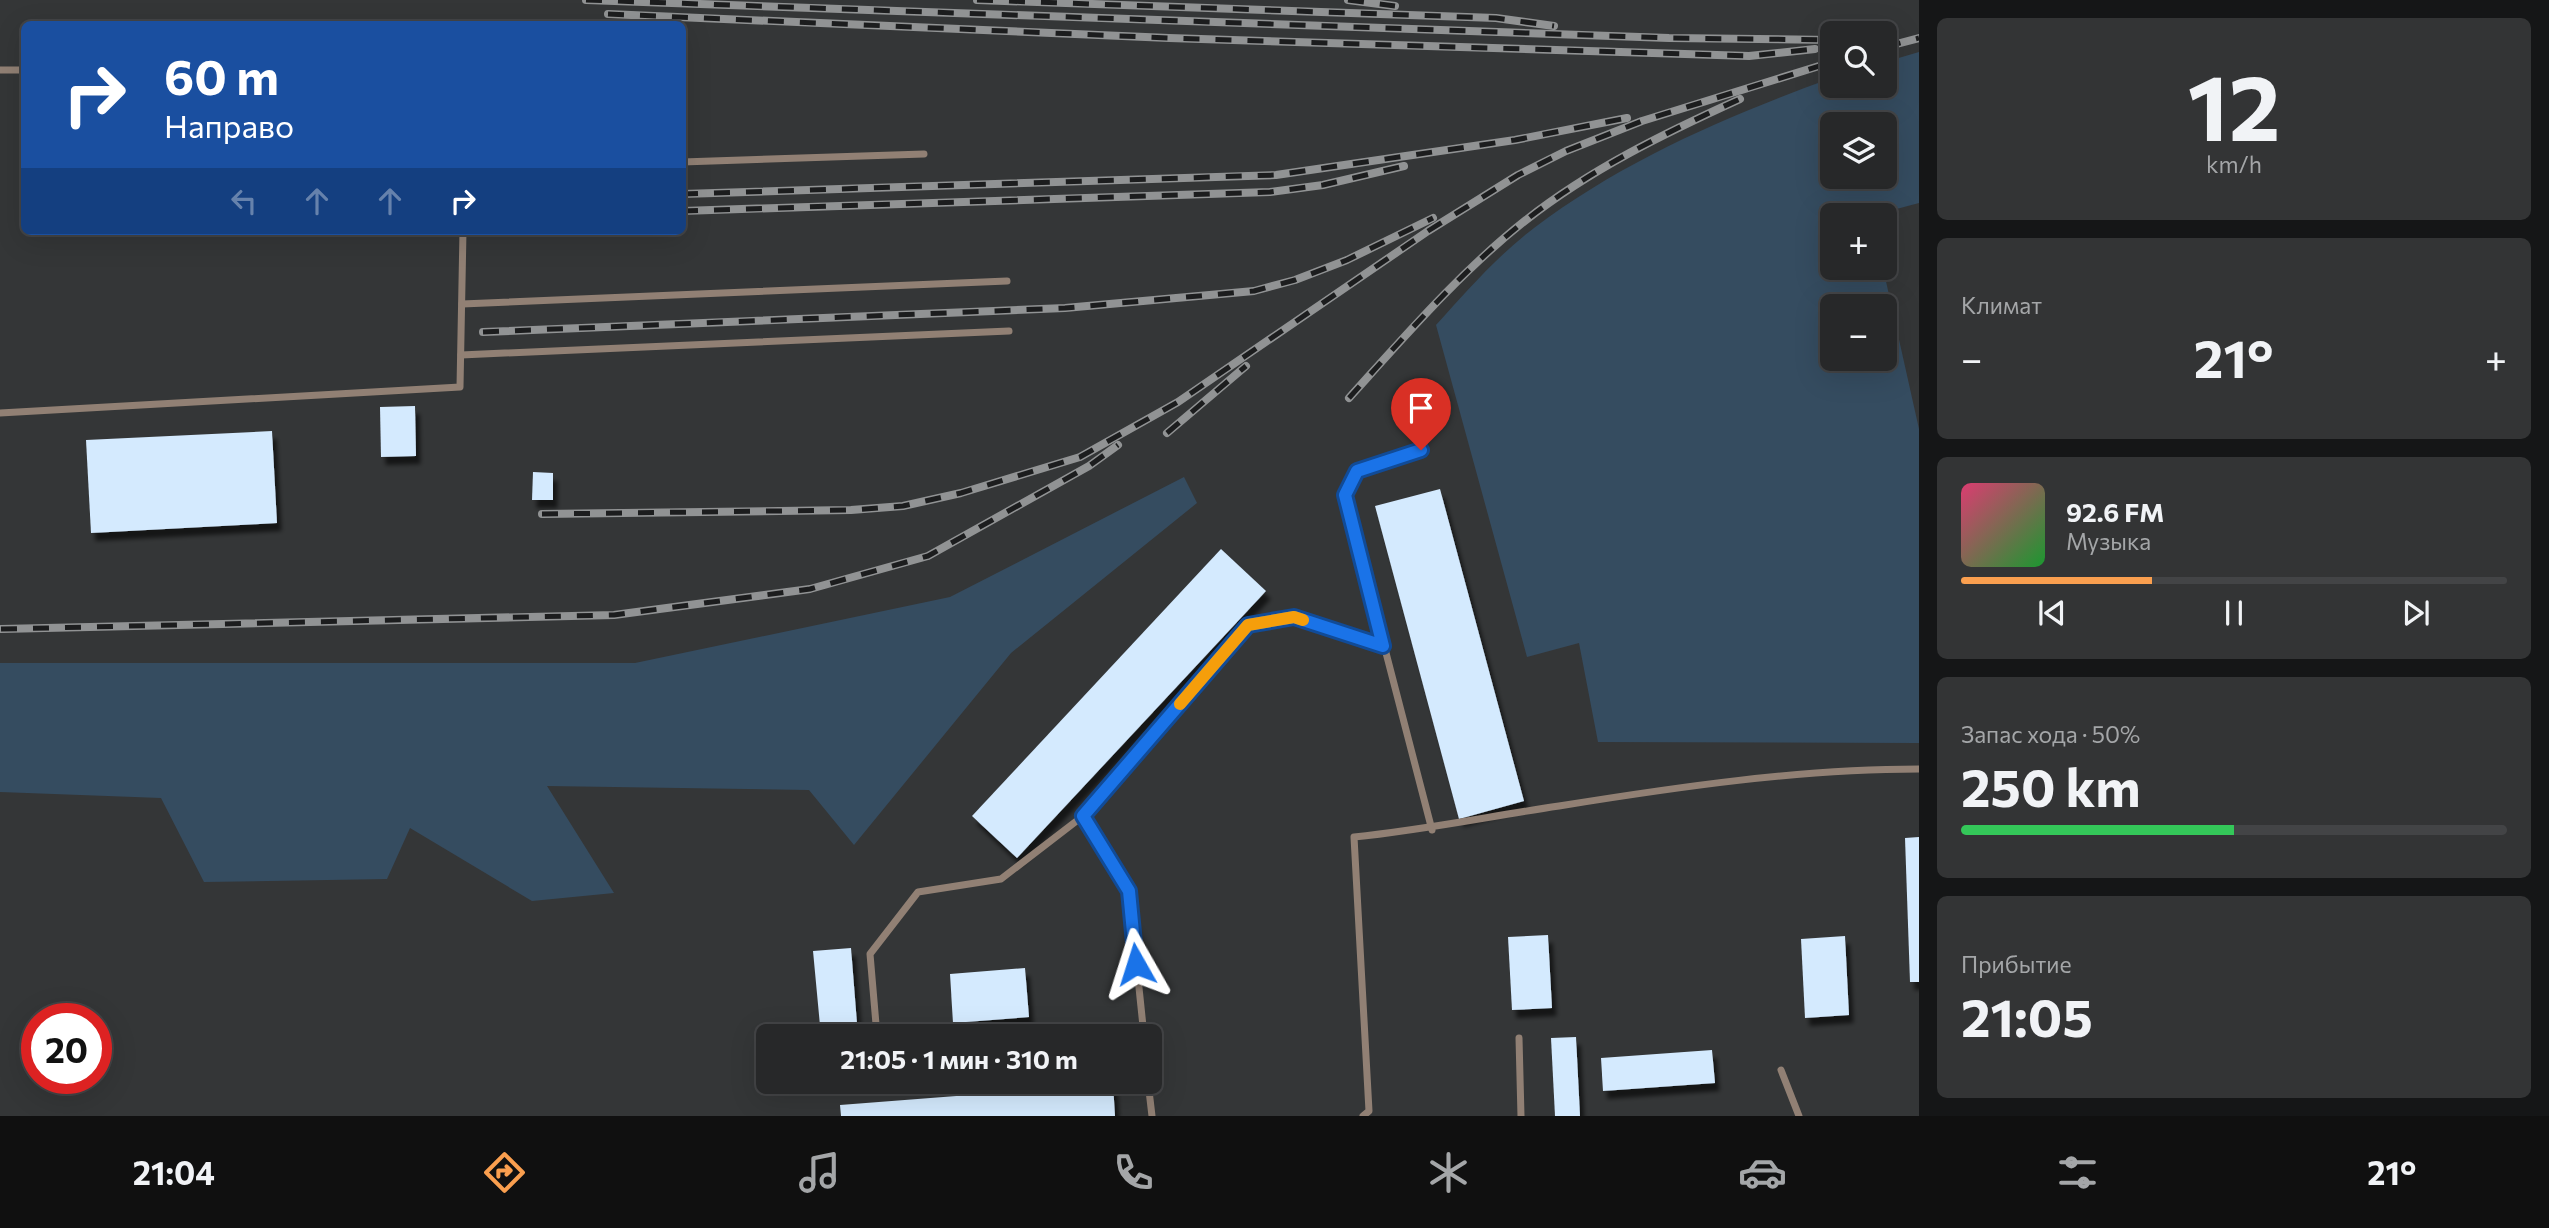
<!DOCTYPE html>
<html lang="ru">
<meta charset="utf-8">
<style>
body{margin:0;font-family:Commissioner,sans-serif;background:#333435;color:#f1f3f6;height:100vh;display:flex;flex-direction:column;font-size:26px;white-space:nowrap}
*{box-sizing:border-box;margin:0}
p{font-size:23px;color:#a4a6a8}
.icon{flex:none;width:38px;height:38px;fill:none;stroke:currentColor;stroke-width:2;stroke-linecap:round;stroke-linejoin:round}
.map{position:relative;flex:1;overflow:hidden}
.panel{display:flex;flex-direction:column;gap:18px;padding:18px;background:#151617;width:630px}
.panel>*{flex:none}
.guide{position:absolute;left:21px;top:21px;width:665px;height:214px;border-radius:10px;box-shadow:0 7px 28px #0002,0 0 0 2px #434446;background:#1a4fa0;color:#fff;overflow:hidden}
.buttons{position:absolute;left:1820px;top:21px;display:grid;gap:14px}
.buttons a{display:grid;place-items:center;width:77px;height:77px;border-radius:10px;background:#272829;box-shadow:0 7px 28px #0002,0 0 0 2px #434446;font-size:35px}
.speed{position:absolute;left:21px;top:1003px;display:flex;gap:14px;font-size:35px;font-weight:700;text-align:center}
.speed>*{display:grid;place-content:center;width:91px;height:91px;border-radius:50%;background:#272829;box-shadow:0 7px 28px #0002,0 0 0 2px #434446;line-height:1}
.speed .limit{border:10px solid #d22;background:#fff;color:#111}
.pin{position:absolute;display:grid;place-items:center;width:60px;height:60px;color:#fff;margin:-72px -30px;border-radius:50% 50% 50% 0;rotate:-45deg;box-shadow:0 0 7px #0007}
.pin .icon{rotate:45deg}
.me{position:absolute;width:77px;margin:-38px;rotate:354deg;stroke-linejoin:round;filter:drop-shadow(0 0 5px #0008)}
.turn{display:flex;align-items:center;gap:24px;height:147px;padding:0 28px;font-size:32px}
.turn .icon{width:91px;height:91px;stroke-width:2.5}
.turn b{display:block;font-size:49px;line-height:60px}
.lanes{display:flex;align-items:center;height:66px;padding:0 28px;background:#0003;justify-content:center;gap:35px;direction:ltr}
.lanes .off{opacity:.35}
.big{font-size:52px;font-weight:700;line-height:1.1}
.panel .widget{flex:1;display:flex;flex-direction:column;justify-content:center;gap:10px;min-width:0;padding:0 24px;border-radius:10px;background:#333435}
.panel .dial{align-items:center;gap:0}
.dial b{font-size:91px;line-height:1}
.song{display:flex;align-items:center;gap:21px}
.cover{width:84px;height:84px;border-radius:10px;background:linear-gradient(135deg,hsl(340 70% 55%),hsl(130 70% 35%))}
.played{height:7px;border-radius:4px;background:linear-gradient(90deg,#fa9f4f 35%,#434446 35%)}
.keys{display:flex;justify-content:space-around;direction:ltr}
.heat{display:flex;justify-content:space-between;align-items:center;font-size:38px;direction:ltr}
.charge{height:10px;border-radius:5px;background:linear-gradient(90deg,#34c759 50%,#434446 0)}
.trip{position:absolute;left:756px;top:1024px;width:406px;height:70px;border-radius:10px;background:#272829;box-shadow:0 7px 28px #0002,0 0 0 2px #434446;font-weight:700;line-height:70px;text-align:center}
.dock{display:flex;height:112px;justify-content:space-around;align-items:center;background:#101010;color:#a4a6a8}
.dock .icon{width:49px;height:49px}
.dock .selected{color:#fa9f4f}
.dock b{font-size:32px;color:#f1f3f6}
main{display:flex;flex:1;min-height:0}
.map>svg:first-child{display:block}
.green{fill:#354c60;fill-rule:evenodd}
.building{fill:#d4eafe;filter:url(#shadow)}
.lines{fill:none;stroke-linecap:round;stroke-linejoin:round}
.service{stroke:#918074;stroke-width:7}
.rail-casing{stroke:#919394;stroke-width:8}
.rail{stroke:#1c1d1e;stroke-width:5;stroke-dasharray:16;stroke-linecap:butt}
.route-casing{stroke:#114b97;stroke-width:18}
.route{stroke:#1a73e8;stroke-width:12}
.slow{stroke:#f59e0b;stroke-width:12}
</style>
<main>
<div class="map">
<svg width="1919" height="1116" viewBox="0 0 1919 1116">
<defs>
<filter id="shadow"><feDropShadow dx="4.5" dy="8" stdDeviation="2" flood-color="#0009"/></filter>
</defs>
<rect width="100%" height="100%" fill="#343637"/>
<g class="green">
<path d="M1919,52V203L1874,215H1832V268H1883L1919,429V743L1598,742L1579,643L1527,657L1436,325C1467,291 1497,256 1534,228C1622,161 1729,115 1832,78V86H1885V62ZM1832,124H1885V177H1832ZM1832,306H1885V359H1832Z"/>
<path d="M1184,477L1197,503L1011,653L854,845L809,790L547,786L614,893L532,901L410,828L387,879L204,882L161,798L0,792V663H635L950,597Z"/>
</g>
<g class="building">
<path d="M415,406L416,456L381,457L380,407Z"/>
<path d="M272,431L277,523L91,533L86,440Z"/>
<path d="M533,472L553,473V500H532Z"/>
<path d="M1440,489L1524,801L1459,819L1375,506Z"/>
<path d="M1221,549L1266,591L1017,858L972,816Z"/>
<path d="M1919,837V982H1910L1905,838Z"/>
<path d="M1548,935L1552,1008L1512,1010L1508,937Z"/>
<path d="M1845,936L1849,1015L1805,1018L1801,939Z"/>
<path d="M851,948L858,1036H821L813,951Z"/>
<path d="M1025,968L1029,1017L953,1023L950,974Z"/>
<path d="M1576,1037L1580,1116H1555L1551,1038Z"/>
<path d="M1712,1050L1715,1083L1603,1091L1601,1058Z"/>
<path d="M1113,1084L1115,1116H841L840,1105Z"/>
</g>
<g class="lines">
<g class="service">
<path d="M0,70H24"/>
<path d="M682,162L924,154"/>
<path d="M462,304L1007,281"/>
<path d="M461,355L1009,331"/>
<path d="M0,413L460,387L463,231"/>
<path d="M1421,450L1357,471L1345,495L1432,830"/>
<path d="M1083,816L1129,891L1144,1036"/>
<path d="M877,1036L870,954L918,892L1001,879L1083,816L1248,625L1294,617L1383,646"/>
<path d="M1519,1038L1521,1116"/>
<path d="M1781,1070L1799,1116"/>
<path d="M1148,1082L1152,1116"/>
<path d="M1363,1116L1369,1111L1354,837C1424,830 1491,816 1559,806C1677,787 1800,769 1919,769"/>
</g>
<g class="rail-casing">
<g id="rail">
<path d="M586,0L1669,38L1832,40"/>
<path d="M977,0L1496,18L1554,26"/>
<path d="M1348,0L1395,6"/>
<path d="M608,14L1169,38L1749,56L1815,49"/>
<path d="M1885,47L1919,38"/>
<path d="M682,194L1276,175L1515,140L1627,118"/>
<path d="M682,211L1270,192L1323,185L1404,166"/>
<path d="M483,332L1065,308L1254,291L1295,280L1347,260L1433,218"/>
<path d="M1349,398C1405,336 1460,272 1526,220C1591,169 1665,133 1740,99"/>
<path d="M1167,433L1246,366"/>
<path d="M542,514L851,510L903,506L961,493L1080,457L1178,402L1428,231L1518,175L1566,151L1642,121L1832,62"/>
<path d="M1,629L614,615L810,589L928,556L1089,466L1118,445"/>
</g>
</g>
<use href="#rail" class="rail"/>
</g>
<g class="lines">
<g class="route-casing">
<path id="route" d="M1136,964L1129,891L1083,816L1248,625L1294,617L1383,646L1345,495L1357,471L1421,450"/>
</g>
<use href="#route" class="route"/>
<path class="slow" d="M1180,704L1248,625L1294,617L1303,620"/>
</g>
</svg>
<div class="buttons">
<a><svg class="icon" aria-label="search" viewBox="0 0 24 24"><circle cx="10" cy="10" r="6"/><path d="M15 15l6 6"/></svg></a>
<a><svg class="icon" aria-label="layers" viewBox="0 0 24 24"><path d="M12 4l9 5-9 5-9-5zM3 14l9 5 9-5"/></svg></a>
<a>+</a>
<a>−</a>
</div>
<div class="speed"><div class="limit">20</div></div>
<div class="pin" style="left:1421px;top:450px;background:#d93025"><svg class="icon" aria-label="arrive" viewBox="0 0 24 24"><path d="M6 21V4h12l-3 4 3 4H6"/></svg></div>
<svg class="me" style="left:1136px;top:964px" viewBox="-20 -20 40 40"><path d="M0-17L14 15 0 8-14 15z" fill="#1a73e8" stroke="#fff" stroke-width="4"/></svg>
<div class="trip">21:05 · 1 мин · 310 m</div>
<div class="guide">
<div class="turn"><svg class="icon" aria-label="right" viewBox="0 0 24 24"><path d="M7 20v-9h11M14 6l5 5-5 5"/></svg><div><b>60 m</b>Направо</div></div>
<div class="lanes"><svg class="icon off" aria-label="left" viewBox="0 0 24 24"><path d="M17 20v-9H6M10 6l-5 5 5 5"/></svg><svg class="icon off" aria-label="ahead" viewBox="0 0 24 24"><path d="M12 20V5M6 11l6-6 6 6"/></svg><svg class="icon off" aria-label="ahead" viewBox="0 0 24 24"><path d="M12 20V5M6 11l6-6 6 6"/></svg><svg class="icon" aria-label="right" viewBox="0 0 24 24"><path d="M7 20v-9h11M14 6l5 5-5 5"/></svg></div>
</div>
</div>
<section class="panel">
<div class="widget dial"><b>12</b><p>km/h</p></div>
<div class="widget"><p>Климат</p>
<div class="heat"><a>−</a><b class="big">21°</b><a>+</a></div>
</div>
<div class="widget">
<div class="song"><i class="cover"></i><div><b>92.6 FM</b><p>Музыка</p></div></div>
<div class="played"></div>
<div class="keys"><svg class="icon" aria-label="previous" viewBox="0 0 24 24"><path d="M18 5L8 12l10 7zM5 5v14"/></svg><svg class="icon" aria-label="pause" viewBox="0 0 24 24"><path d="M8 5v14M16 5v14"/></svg><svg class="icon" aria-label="next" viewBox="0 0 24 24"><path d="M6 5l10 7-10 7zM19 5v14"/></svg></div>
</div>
<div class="widget"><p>Запас хода · 50%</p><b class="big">250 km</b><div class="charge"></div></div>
<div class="widget"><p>Прибытие</p><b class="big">21:05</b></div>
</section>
</main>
<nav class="dock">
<b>21:04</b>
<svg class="icon selected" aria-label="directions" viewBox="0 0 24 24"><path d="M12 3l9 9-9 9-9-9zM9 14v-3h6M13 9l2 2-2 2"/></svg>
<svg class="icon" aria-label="music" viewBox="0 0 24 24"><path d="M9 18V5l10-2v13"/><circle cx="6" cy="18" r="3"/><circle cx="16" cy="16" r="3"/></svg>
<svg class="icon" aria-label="phone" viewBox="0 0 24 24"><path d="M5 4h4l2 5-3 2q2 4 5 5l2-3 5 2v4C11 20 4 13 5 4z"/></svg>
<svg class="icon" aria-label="climate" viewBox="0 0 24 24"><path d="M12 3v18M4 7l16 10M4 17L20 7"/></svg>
<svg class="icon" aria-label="car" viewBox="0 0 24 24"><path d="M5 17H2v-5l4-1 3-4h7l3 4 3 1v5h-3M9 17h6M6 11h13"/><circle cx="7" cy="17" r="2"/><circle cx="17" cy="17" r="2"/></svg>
<svg class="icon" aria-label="filters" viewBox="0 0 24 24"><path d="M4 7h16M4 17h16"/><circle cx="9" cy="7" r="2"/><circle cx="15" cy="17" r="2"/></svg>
<b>21°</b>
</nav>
